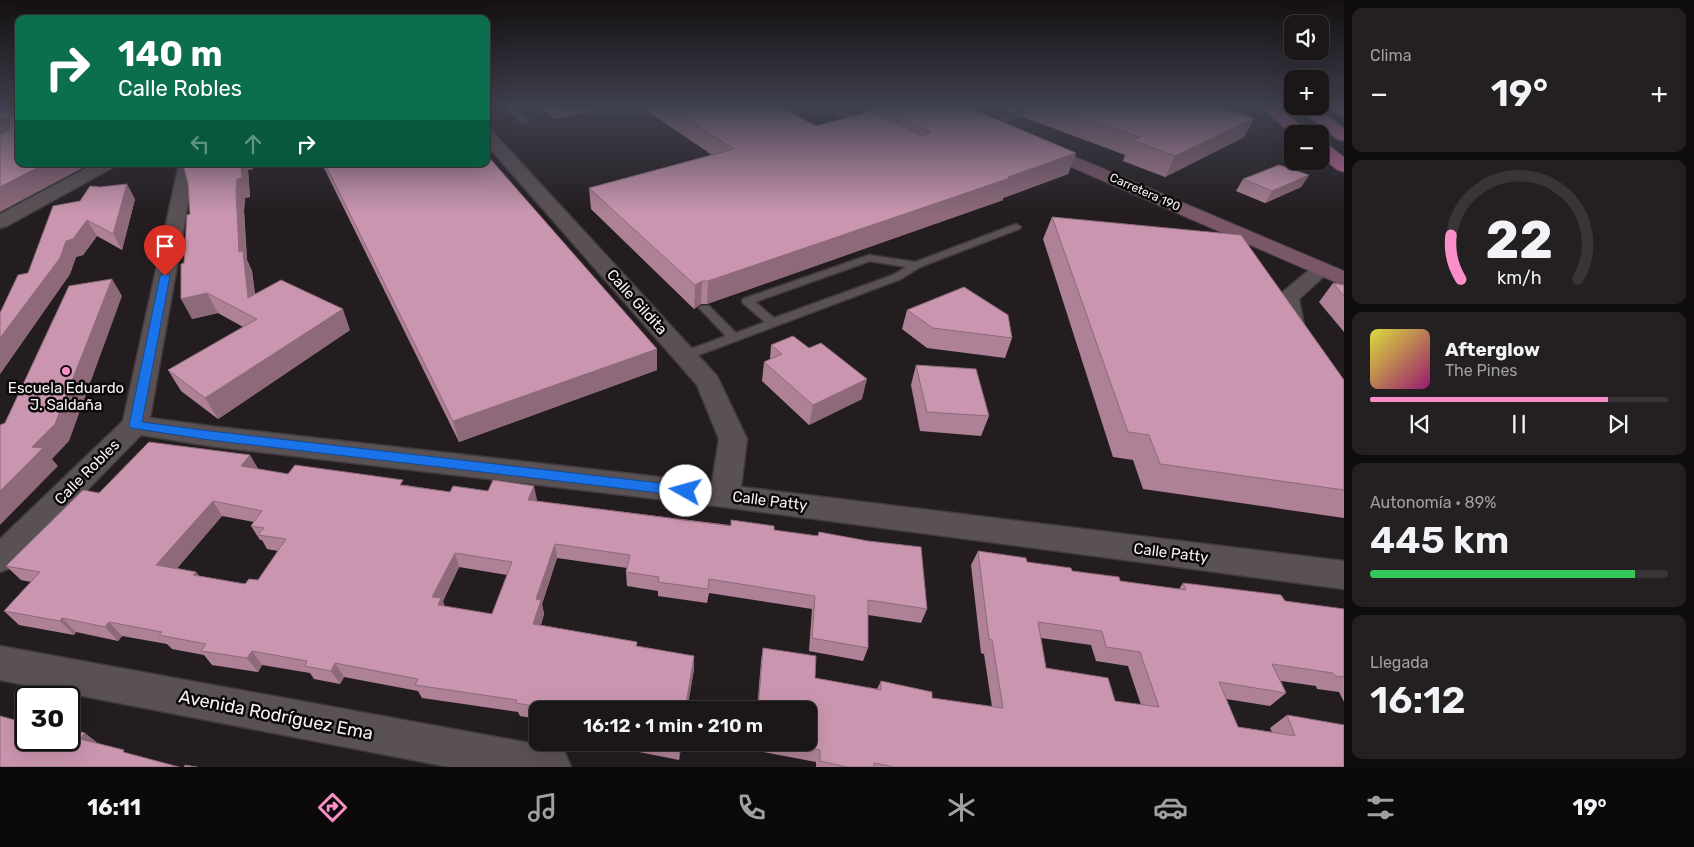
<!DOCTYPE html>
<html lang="es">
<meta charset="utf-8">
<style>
body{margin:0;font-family:Rubik,sans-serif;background:#241f21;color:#f1f3f6;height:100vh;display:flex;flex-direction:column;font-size:19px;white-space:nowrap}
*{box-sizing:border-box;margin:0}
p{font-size:16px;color:#a09fa2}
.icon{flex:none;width:28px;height:28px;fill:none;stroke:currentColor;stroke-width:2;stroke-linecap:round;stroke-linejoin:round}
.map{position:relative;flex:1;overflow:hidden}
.drawer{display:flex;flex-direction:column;gap:8px;padding:8px;background:#0f0c0d;width:350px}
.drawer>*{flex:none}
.guide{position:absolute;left:15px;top:15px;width:475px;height:152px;border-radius:10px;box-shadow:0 5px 20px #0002,0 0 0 1px #393537;background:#0b6e4f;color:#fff;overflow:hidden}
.buttons{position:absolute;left:1284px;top:15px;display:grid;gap:10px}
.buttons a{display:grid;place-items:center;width:45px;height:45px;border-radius:10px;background:#1b1618;box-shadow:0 5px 20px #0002,0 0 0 1px #393537;font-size:25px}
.speed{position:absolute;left:15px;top:686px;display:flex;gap:10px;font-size:25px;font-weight:700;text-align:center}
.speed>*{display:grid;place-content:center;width:65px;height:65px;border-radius:50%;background:#1b1618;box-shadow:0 5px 20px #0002,0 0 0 1px #393537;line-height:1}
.speed .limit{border:2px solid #111;border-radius:8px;background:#fff;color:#111}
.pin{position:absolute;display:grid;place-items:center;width:42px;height:42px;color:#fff;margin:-51px -21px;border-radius:50% 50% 50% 0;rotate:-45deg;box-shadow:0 0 5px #0007}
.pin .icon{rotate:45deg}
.me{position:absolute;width:55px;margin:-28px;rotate:277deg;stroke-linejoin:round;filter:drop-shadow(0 0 4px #0008)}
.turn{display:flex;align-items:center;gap:18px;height:105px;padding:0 20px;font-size:22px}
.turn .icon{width:65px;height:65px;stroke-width:2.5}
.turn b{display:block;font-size:35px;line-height:42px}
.lanes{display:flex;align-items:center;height:48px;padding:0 20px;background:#0003;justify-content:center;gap:25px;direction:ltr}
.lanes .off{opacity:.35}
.big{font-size:38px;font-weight:600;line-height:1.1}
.drawer .card{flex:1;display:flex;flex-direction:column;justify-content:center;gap:8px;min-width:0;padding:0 18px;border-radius:10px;background:#241f21}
.drawer .dial{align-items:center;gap:0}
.dial svg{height:130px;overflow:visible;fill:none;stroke:#393537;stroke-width:7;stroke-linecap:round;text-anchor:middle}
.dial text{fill:#f1f3f6;stroke:none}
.song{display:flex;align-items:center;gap:15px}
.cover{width:60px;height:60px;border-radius:8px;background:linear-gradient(135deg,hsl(60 70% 55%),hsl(320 70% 35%))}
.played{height:5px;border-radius:2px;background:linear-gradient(90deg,#fa8fc7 80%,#393537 80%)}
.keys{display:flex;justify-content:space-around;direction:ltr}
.heat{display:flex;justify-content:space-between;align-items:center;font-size:28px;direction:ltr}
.charge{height:8px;border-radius:4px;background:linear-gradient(90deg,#34c759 89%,#393537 0)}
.trip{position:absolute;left:529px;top:701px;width:288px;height:50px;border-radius:10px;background:#1b1618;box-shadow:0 5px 20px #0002,0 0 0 1px #393537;font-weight:600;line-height:50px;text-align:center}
.menu{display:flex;height:80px;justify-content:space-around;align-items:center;background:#0b090a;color:#a09fa2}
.menu .icon{width:35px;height:35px}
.menu .selected{color:#fa8fc7}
.menu b{font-size:22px;color:#f1f3f6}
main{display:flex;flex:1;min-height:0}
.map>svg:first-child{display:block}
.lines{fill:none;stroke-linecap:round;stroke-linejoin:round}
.lane-casing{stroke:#403a3d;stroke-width:3}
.street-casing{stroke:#403a3d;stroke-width:3}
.secondary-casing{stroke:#403a3d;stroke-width:2}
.highway-casing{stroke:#403a3d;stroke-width:2}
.lane{fill:#5a5155;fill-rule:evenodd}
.street{fill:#5a5155;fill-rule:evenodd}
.secondary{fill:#795768;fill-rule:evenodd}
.highway{fill:#c06696;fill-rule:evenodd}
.wall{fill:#ae8196;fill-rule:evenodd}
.shaded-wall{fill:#8d697a}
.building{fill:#ca96af;stroke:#8d697a;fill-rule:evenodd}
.route{fill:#1a73e8;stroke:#114b97}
.poi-dot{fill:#fa8fc7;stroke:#0b0809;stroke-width:2}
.labels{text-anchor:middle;stroke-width:5;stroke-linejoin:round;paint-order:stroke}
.far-street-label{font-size:12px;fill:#f6f1f3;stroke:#0b0809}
.street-label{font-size:15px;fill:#f6f1f3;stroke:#0b0809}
.poi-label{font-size:15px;fill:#f6f1f3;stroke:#0b0809}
.near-street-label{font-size:18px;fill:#f6f1f3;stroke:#0b0809}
</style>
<main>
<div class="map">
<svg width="1344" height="767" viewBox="0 0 1344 767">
<rect width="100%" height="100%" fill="#241d20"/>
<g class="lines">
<g class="lane-casing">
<g id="lane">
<path d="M505,106H513L528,119V123H522Z"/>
<path d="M825,106H834L868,124L861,126Z"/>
<path d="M993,106H1004L974,118L967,116Z"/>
<path d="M1035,106H1045L993,127L986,125Z"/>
<path d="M1016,224L1021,227L1019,229L920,267L901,279L688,359H680L678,356L680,353L726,336L701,310L699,308L701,306H709L736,333L765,322L743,303L742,301L743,299L869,255L915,262ZM870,261L906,267L893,275L774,318L755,302Z"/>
</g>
</g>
<g class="street-casing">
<g id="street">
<path d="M486,129L492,131L717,376L747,439L741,487L1344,561V589L725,507L210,446L141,435L11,568L0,572V539L123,421L179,164H195L150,418L210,426L712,483L719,439L697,385L486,144Z"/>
<path d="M94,164H114L112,168L7,226L0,228V214Z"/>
<path d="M1322,263L1329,265L1332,269L1299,299L1306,336L1302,341L1294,343L1286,341L1282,336L1277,297L1315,265Z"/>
<path d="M0,646L551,747L565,753L571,767H449L0,680Z"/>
</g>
</g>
<g class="secondary-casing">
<path id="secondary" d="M1038,141L1344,271V286L1032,150L1029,146L1032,142Z"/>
</g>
<g class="highway-casing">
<g id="highway">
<path d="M1259,106H1277L1311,134H1292Z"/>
<path d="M1295,106H1314L1344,128V141L1338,140Z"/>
<path d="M1329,106H1344V116L1338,114Z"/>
<path d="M1320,142L1326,143L1344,157V172L1337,170L1320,156Z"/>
</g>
</g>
<use href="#lane" class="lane"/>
<use href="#street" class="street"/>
<use href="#secondary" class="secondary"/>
<use href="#highway" class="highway"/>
</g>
<g class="wall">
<path d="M540,106H613L555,119Z"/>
<path d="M640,106H779L816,126L869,112L857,106H965L1076,153L1068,174L1003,198V200L707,304H701L694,309L591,209L589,188L712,155Z"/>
<path d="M1003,106H1228L1227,109L1254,118L1244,137L1165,177L1123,161L1125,155L1023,117L1026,107L1012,113L1002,109Z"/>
<path d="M185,164H268L252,167L253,169L248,170L250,197L245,198L244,211L247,260L252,271L255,294L350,330L218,419L181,391L168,370L243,327L218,313L192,319L184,263L190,214L188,183Z"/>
<path d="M322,164H486L657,370L459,442Z"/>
<path d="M1309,175L1301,187L1265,203L1236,191L1243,179Z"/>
<path d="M135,199L122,250L97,236L83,255L76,257L70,274L0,374V313L28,273L80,201Z"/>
<path d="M1052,217L1344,380V518L1143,489L1133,460L1113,457L1043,239Z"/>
<path d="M1333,283L1344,285V332L1319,302Z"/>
<path d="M907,310L1012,338L1005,358L927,348L902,329Z"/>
<path d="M771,345L809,348L862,399L809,425L762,381L764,362L770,359Z"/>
<path d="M916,365L989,416L981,436L920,431L911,385Z"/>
<path d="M258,469L288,474L405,485L450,492L537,500L536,501L818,536L819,532L927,609L921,623L868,615V648L863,661L809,651L812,609L709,593L707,603L658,596V591L627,586L626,572L627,568L557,558L542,604L544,614L541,625L637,642V646L694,656V669L687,710H538V719L520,716L518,712L422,698L418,691L344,677L340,684L314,679L310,673L262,665L258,672L212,665L204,655L172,649L167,644L122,636L118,641L76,632L74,635L19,625L4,611L31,582L21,580L6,566L99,493ZM222,516L254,522L251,526L260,540H262L267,549L278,551L258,580L245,584L199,576L196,572L177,568ZM459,567L507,575L492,614L444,606L443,601Z"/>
<path d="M978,551L1027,562L1120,581L1179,589L1183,583L1285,601L1344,609V702L1339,692L1317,689L1316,686L1281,681L1286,693L1270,706L1226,699L1238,727L1272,732L1270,728L1287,715L1344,767H816V762L753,750L754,742H808V710H757L761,661L763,648L815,678L877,689L881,681L932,698L992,707L984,654L981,653L971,565ZM1041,638L1091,645L1096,661L1128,666L1141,705L1115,701L1046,668Z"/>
<path d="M610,742H682L679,760L624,749V745Z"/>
</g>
<g class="shaded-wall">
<path d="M554,106H613L555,119Z"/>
<path d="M1014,106H1027L1026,107L1012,113Z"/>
<path d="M1209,106H1228L1225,112Z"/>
<path d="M10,117L19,131L0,141V120Z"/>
<path d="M1254,118L1244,137L1165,177L1175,156Z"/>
<path d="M1076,153L1068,174L1003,198V200L707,304L708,281Z"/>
<path d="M45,164H90L0,212V187Z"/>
<path d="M241,164H268L252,167L253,169L248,170L250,197L245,198L244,211L247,260L252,271L257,318L248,298L239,252L236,192L237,179Z"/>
<path d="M1309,175L1301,187L1265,203L1272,191Z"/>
<path d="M127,184L135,199L122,250L113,234Z"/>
<path d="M87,220L97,236L83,255L76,257L70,274L0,374V338L66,241Z"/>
<path d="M112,279L122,296L69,441L52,459L58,466L0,525V491L32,447Z"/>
<path d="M702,281L701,304L694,309L695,285Z"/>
<path d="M207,293L218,313L192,319L181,299Z"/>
<path d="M343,309L350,330L218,419L205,398Z"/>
<path d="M657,349V370L459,442L453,421Z"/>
<path d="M867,379L862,399L809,425L813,405Z"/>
<path d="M250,455L259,470L241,466Z"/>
<path d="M534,486L537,500L531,515L528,500Z"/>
<path d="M213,501L222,516L168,579L156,565Z"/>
<path d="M555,544L557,558L542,604L544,614L537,638L533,624L536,599Z"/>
<path d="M455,553L459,567L443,601L447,612L438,610L432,597Z"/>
<path d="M196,572L206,586L193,575Z"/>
<path d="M62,618L76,632L74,635L60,621Z"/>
<path d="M109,622L122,636L118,641L105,627Z"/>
<path d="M252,651L262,665L258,672L247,658Z"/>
<path d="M694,656V669L687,710H685Z"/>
<path d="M335,663L344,677L340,684L331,671Z"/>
<path d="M85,733L99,744L80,739Z"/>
<path d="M680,742H682L679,760V747Z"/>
</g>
<g class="building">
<path d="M0,106H19V164H45L0,187V134L9,130L10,117L0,120Z"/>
<path d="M668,106H779L816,126L871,111L922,136L931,132L883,108L892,106H965L1076,153L1008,177L1010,178L708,281H702L695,285L589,188L734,149Z"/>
<path d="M1052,106H1216L1254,118L1175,156L1132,140L1140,137Z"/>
<path d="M486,154L657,349L453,421L325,164H486Z"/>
<path d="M185,164H241L242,178L237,179L236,192L239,252L243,251L248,298L281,280L343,309L205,398L168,370L257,319L207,293L181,299V264L184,263L187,215L190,214L188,183L184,169Z"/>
<path d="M1279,165L1309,175L1272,191L1243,179Z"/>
<path d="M127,184L113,234L87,220L73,239L66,241L60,258L0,338V313L18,275L28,273L53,206L80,201L90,186L100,187Z"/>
<path d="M1052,217L1241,235L1344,380V490L1160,464L1149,435L1128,432Z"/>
<path d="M112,279L55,424L32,447L43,448L0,491V425L5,423L69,286Z"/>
<path d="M1333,283L1344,285V296Z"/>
<path d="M964,287L1008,315L1012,338L933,328L907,310Z"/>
<path d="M793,336L809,348L821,343L867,379L813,405L764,362L782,354L771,345Z"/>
<path d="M916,365L976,369L989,416L927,412Z"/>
<path d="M149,442L250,455L241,466L288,474L295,465L403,480L400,485L450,492L453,486L488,491L493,480L534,486L528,500L731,526V520L774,526V530L818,536L819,532L868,541L921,547L927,609L868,600V648L812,638L815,596L709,579L708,589L658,582L659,577L626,572L630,555L555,544L536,599L541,600L533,624L637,642L636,646L694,656L685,710H555L516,703L517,700L415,685L418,679L335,663L331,671L305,666L307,661L252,651L247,658L201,651L206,644L159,635L162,632L109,622L105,627L62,618L60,621L4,611L40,572L6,566L83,490L99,493ZM213,501L262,511L251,526L264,528L258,535L286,539L258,580L249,579L245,584L193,575L196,572L156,565ZM455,553L512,562L492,614L438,605L441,598L432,597Z"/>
<path d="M978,551L1026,558L1027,562L1071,568L1072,571L1119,577L1120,581L1186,590L1183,583L1281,595L1285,601L1344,609V677L1335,676L1333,673L1272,664L1286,693L1219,682L1238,727L1295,736L1287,715L1344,725V767H894L874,763V767H847L820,761V750L782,742H808V710H758L763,648L816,656L815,678L881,690V681L932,692V698L1003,708L992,640L989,639ZM1038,622L1102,631L1106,647L1140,652L1159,707L1115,701L1108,678L1046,668Z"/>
<path d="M0,716L26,723V740H69V729L85,733L80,739L124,750L123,752L179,767H0Z"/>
<path d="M653,742H680L679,747Z"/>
<path d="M185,765L197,767H184Z"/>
</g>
<linearGradient id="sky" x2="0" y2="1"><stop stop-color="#141012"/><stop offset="0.5" stop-color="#3f404e"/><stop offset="1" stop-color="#3f404e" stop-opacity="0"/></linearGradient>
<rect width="1344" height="213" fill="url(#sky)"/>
<path class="route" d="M165,273L170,276L142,422L210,431L686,486L690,487L692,491L690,495L686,496L210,440L131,428L129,425L160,276Z"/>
<circle class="poi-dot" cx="66" cy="371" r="5"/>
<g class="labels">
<g class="far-street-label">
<text transform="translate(1145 192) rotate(24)" y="4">Carretera 190</text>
</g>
<g class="street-label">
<text transform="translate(637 302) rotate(48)" y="5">Calle Gildita</text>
<text transform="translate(87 472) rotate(-45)" y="5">Calle Robles</text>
<text transform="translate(770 501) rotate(7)" y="5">Calle Patty</text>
<text transform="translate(1171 553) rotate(7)" y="5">Calle Patty</text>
</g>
<g class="poi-label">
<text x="66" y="393">Escuela Eduardo<tspan x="66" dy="17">J. Saldaña</tspan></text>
</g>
<g class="near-street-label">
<text transform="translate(276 715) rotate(11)" y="6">Avenida Rodríguez Ema</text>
</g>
</g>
</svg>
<div class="buttons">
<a><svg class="icon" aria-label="sound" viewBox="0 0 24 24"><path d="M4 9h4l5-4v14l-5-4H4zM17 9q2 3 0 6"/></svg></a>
<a>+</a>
<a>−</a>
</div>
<div class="speed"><div class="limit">30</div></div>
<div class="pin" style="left:165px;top:276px;background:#d93025"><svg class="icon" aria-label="arrive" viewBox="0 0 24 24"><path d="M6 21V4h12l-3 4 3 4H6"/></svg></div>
<svg class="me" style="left:686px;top:491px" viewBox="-20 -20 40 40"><circle r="19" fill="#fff"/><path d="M0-13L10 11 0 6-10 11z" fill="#1a73e8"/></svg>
<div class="trip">16:12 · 1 min · 210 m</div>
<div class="guide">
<div class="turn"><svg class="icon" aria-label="right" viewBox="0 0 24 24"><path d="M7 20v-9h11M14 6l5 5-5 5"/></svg><div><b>140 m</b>Calle Robles</div></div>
<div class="lanes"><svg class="icon off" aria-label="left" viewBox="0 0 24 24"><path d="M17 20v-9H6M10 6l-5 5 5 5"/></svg><svg class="icon off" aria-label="ahead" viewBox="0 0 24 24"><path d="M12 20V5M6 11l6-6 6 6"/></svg><svg class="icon" aria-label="right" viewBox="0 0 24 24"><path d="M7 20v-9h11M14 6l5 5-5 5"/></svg></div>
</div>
</div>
<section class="drawer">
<div class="card"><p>Clima</p>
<div class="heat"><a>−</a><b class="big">19°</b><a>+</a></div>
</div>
<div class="card dial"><svg viewBox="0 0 100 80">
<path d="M14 69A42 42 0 1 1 86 69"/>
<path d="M14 69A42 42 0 0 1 8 42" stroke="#fa8fc7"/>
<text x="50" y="56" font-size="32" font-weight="700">22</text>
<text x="50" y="72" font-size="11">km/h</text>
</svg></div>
<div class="card">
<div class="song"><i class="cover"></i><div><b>Afterglow</b><p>The Pines</p></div></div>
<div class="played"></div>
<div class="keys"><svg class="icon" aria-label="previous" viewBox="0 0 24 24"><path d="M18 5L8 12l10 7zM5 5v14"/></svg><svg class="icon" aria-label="pause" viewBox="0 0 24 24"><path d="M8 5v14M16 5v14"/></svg><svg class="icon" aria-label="next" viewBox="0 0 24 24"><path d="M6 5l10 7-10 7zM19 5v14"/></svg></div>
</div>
<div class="card"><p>Autonomía · 89%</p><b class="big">445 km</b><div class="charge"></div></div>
<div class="card"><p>Llegada</p><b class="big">16:12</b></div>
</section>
</main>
<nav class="menu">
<b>16:11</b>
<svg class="icon selected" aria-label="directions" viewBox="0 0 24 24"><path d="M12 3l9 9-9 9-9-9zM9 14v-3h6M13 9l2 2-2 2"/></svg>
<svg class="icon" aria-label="music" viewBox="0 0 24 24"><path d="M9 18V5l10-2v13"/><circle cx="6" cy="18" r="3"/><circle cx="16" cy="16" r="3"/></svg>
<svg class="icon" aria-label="phone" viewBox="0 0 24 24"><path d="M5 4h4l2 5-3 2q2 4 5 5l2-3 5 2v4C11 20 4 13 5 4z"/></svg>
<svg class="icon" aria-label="climate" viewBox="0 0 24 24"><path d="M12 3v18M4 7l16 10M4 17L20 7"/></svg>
<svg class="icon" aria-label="car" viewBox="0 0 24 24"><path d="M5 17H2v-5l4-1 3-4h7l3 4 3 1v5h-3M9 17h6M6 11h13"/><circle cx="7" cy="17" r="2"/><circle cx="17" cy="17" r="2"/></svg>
<svg class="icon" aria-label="filters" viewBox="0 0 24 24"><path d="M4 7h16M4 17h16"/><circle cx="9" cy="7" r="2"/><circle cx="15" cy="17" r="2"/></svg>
<b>19°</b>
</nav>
